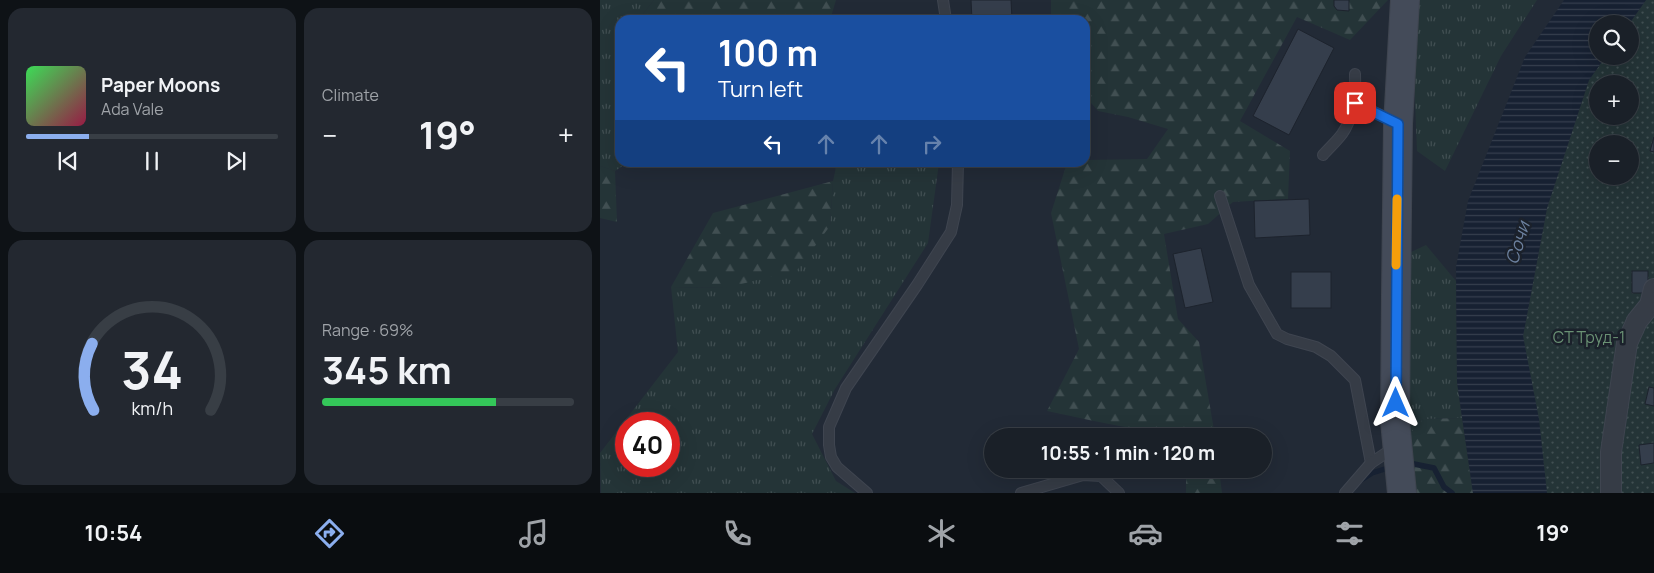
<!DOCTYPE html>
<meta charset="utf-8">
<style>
body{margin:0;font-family:Manrope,sans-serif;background:#232830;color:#f1f3f6;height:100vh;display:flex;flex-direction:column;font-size:19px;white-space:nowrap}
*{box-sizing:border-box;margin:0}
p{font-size:16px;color:#9fa3a8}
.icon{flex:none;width:28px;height:28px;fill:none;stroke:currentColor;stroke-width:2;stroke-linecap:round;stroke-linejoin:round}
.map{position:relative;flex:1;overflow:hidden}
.sheet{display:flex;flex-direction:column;gap:8px;padding:8px;background:#0e1216;width:600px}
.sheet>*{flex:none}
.top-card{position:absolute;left:15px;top:15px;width:475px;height:152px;border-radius:15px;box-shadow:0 5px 20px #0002,0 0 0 1px #383e45;background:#1a4fa0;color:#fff;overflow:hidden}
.fabs{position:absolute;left:989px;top:15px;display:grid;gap:10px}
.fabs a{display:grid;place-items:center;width:50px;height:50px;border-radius:50%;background:#1a2028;box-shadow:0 5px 20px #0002,0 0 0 1px #383e45;font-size:25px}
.speed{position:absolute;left:15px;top:412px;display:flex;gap:10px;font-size:25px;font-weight:700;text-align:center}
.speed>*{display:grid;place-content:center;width:65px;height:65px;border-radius:50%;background:#1a2028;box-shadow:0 5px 20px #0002,0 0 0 1px #383e45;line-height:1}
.speed .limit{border:8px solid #d22;background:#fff;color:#111}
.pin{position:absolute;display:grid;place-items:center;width:42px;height:42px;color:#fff;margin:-21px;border-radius:10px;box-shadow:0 2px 8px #0006}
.me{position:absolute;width:55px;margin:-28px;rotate:0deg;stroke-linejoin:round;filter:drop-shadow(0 0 4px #0008)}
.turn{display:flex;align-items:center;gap:18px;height:105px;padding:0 20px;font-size:22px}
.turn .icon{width:65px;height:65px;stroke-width:2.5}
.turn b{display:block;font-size:35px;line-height:42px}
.lanes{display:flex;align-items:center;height:48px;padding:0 20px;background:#0003;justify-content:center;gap:25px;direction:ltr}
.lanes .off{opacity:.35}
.big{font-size:38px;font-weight:700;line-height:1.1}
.sheet .tile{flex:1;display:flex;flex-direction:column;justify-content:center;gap:8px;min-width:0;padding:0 18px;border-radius:15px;background:#232830}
.sheet .dial{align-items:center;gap:0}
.dial svg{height:130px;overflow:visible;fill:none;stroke:#383e45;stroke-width:7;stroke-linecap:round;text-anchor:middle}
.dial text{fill:#f1f3f6;stroke:none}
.song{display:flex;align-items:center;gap:15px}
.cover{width:60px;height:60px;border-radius:8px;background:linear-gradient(135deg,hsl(130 70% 55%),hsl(340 70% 35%))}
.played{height:5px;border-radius:2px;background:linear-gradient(90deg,#8baeee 25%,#383e45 25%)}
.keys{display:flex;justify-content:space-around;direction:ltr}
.heat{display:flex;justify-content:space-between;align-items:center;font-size:28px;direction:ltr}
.charge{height:8px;border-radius:4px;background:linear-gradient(90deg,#34c759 69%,#383e45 0)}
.sheet .tiles{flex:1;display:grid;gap:8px;grid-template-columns:repeat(2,1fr)}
.trip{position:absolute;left:384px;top:428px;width:288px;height:50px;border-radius:25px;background:#1a2028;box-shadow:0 5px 20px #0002,0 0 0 1px #383e45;font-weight:700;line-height:50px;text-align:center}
.tab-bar{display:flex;height:80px;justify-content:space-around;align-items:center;background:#0a0d10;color:#9fa3a8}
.tab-bar .icon{width:35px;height:35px}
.tab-bar .active{color:#8baeee}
.tab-bar b{font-size:22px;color:#f1f3f6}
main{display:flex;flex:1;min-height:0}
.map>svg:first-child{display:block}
.grass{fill:url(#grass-tufts);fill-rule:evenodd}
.forest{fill:url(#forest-firs)}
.garden{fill:url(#garden-dots);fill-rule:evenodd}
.water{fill:url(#water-rules)}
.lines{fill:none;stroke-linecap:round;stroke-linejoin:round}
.stream{stroke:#172132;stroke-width:5.5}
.building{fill:#353e4c;stroke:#1d232d}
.lane-casing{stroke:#3f4550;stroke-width:12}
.street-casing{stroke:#3f4550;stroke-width:22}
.secondary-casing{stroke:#3f4550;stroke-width:30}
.lane{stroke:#363c46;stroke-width:10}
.street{stroke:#363c46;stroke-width:20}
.secondary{stroke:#444b59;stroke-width:28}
.route-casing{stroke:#114b97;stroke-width:12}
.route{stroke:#1a73e8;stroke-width:9}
.slow{stroke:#f59e0b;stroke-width:9}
.labels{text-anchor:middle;stroke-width:5;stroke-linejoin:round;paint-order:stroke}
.park-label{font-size:16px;fill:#6a9174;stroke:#1b212b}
.water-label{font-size:18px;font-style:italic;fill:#6c819f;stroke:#1b212b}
</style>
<main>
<section class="sheet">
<div class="tiles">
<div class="tile">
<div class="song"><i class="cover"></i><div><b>Paper Moons</b><p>Ada Vale</p></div></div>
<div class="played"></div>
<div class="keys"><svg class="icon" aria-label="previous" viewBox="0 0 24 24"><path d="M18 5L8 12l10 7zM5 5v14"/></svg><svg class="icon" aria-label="pause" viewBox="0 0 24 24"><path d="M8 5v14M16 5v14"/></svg><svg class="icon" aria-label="next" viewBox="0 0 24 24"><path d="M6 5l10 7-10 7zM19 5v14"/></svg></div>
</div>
<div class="tile"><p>Climate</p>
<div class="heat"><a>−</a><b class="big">19°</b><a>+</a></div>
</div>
<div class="tile dial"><svg viewBox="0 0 100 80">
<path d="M14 69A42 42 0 1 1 86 69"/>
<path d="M14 69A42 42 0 0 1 13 28" stroke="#8baeee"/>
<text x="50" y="56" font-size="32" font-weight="700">34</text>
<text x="50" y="72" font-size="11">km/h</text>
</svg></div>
<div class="tile"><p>Range · 69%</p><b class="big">345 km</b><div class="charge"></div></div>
</div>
</section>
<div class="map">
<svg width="1054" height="493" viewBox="0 0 1054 493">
<defs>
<pattern id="grass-tufts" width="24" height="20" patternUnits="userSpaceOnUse" patternTransform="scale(1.25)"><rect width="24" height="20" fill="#243437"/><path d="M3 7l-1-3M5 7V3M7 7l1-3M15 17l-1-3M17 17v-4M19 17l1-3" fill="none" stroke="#414f52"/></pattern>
<pattern id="forest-firs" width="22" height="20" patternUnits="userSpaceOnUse" patternTransform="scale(1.25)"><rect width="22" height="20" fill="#243437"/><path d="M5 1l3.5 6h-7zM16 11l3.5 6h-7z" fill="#414f52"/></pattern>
<pattern id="garden-dots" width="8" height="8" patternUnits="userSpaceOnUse" patternTransform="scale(1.25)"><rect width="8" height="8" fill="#243437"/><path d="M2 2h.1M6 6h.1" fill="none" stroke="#414f52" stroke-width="1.8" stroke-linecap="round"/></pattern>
<pattern id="water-rules" width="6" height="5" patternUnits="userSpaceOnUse" patternTransform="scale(1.25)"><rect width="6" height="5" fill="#172132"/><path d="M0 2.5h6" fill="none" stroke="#363f4e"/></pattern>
</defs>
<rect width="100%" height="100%" fill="#222a36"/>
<g class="grass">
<path d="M0,0H54L38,20H20V162L27,163L15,171L0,166Z"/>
<path d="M811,0H937L901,56L845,171L817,151Z"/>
<path d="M237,163H339L328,243L235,389L212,434L236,481L255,493H1L0,453L78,352L71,287L126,288L230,226L233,181ZM26,424H69V466H26Z"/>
<path d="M826,245L856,281L857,382L862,418L823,419L807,437L803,406L811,252Z"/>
</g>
<g class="forest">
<path d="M54,0H236L230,20H38Z"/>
<path d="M451,0H788L750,40L697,17L640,121L690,151L688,199L633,202L608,224L564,234L578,319L599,342L615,436C559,436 503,423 447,411L479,349L451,213L467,163L485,162V160L547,159L568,129L528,117L498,111L485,96V20H451Z"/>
<path d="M0,166L15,171L17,222L0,218Z"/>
<path d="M233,181L230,226L197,270L126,288L71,287L113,213Z"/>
<path d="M862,418L873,493H811L807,437L823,419Z"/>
<path d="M586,469H619L622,493H586Z"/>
</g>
<path class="garden" d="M1046,0H1054V493H946L923,336L947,208L989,80L1006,56H1030L1029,24ZM998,84H1030V116H998ZM998,144H1030V176H998Z"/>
<path class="water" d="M964,0H1046L1029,24H998V56H1006L989,80L947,208L923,336L939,419L947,493H873L857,382L856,267L868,201L925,57Z"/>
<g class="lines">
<g class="stream">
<path d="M814,464L834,468L844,487L852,493"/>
<path d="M761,480L772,473L788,468"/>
</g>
</g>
<g class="building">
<path d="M371,0H411L412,20H372Z"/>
<path d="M734,0H749V11L737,10L734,6Z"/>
<path d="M698,29L734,48L689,135L653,116Z"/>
<path d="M1054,137V152L1050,151Z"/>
<path d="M709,199L710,235L655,238L654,201Z"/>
<path d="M601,248L613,302L585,308L573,254Z"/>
<rect x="1032" y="271" width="16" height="22"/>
<rect x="691" y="272" width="40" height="36"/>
<path d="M1049,387L1054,388V406L1045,404Z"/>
<path d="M1054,443V463L1041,465L1039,445Z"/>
</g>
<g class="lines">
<g class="lane-casing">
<g id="lane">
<path d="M343,0L346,20"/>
<path d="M755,103L797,123"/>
<path d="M723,155C729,148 736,142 742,134C754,117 756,94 755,74"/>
<path d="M620,196L649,285L677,334L687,339L716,347L731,356L755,380L771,463"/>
<path d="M267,493L237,467L231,457L229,445V427L246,388L317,285L351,232L357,205L358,162"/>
<path d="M421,493L483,475L501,476L519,493"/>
<path d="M745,493L771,463L795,447"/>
</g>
</g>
<g class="street-casing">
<path id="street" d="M1011,493V452L1027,343L1037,321L1050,305L1054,289"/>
</g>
<g class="secondary-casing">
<path id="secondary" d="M802,493L795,421L796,295L798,124L805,0"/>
</g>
<use href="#lane" class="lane"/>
<use href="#street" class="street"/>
<use href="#secondary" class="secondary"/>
</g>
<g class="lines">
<g class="route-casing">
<path id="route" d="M755,103L798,124L796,403"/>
</g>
<use href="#route" class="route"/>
<path class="slow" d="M796,265L797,199"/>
</g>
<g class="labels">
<g class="park-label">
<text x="989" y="343">СТ Труд-1</text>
</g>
<g class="water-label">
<text transform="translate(918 243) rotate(-73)" y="6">Сочи</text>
</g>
</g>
</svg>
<div class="fabs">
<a><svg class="icon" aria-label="search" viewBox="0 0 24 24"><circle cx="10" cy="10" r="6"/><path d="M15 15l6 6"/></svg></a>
<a>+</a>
<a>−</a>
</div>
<div class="speed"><div class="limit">40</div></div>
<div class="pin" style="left:755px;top:103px;background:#d93025"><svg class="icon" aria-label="arrive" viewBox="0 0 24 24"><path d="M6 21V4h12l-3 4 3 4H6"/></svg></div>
<svg class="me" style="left:796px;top:403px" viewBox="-20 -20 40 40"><path d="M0-17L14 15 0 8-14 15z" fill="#1a73e8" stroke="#fff" stroke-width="4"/></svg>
<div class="trip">10:55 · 1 min · 120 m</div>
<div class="top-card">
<div class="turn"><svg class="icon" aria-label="left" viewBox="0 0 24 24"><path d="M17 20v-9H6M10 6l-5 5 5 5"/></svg><div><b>100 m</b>Turn left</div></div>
<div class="lanes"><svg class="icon" aria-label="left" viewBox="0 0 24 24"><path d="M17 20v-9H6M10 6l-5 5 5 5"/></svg><svg class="icon off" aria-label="ahead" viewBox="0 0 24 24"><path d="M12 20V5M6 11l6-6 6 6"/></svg><svg class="icon off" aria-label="ahead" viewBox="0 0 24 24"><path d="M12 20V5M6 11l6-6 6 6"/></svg><svg class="icon off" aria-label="right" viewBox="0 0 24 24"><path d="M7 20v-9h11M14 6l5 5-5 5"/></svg></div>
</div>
</div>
</main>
<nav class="tab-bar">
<b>10:54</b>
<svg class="icon active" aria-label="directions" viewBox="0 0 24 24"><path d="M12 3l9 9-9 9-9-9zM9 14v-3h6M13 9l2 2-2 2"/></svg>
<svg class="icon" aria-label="music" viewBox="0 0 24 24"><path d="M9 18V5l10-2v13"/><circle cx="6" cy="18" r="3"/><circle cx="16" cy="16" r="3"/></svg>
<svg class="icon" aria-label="phone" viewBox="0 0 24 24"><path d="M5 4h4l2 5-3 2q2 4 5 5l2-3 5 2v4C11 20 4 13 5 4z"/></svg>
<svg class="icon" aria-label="climate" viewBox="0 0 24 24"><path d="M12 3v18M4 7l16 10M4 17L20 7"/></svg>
<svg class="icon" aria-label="car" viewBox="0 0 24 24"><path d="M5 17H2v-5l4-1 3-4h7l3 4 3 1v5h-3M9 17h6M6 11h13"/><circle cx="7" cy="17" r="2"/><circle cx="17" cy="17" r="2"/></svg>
<svg class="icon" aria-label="filters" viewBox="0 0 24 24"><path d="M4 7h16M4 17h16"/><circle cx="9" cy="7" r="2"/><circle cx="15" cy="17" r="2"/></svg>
<b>19°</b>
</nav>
